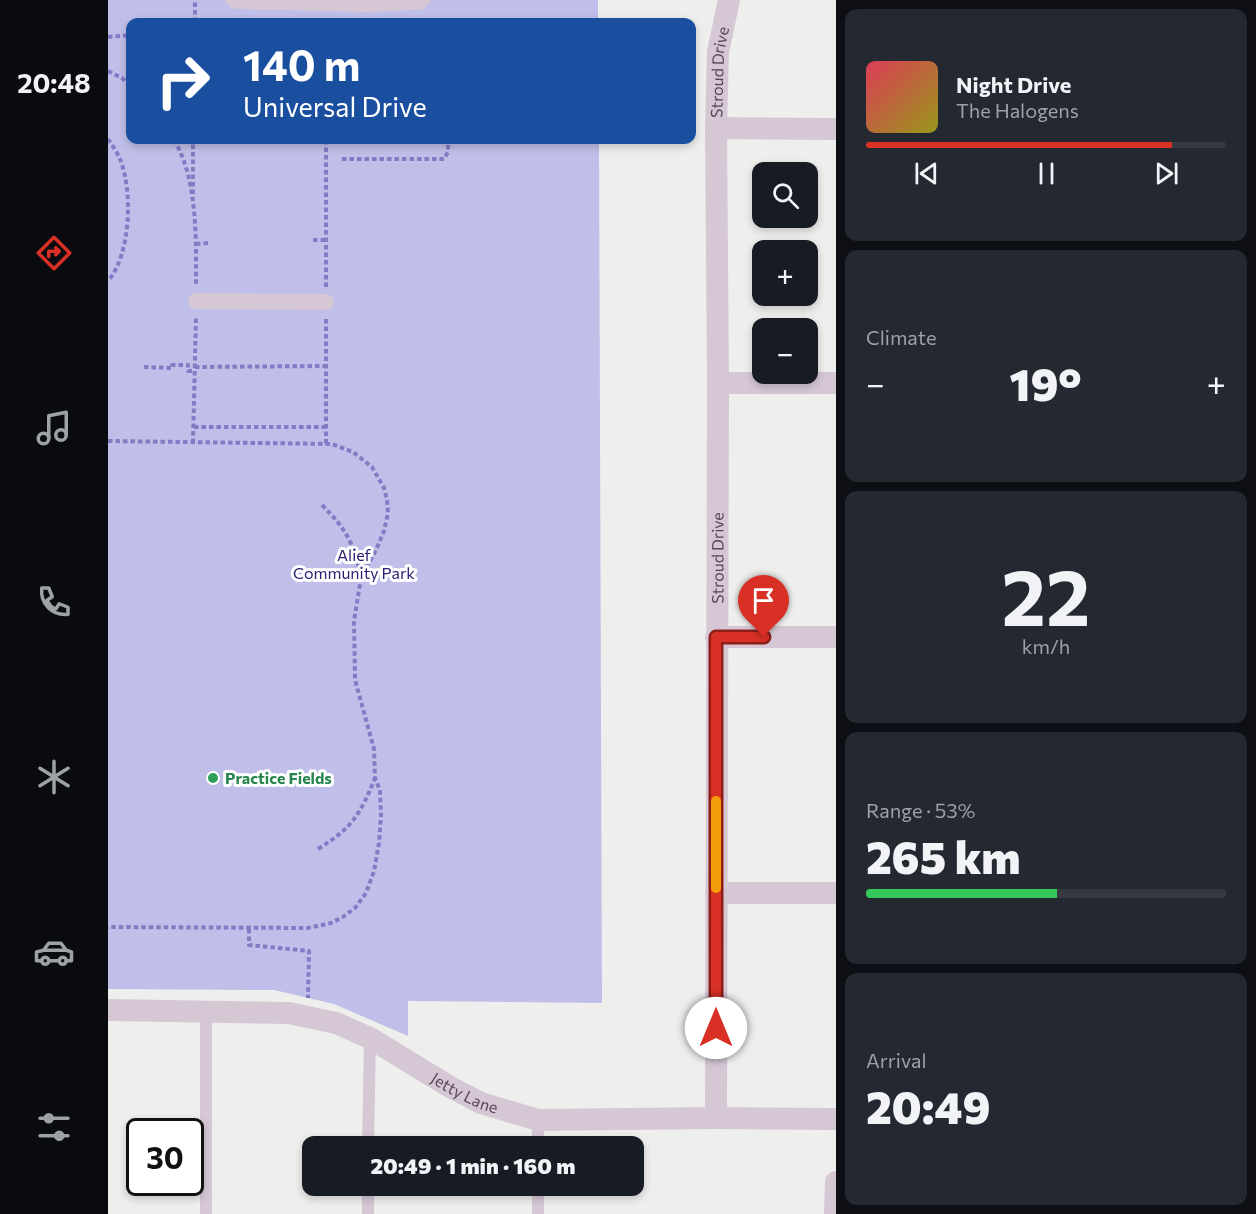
<!DOCTYPE html>
<meta charset="utf-8">
<style>
body{margin:0;font-family:Commissioner,sans-serif;background:#242831;color:#f1f3f6;height:100vh;display:flex;flex-direction:column;font-size:22px;white-space:nowrap}
*{box-sizing:border-box;margin:0}
p{font-size:20px;color:#9ea1a6}
.icon{flex:none;width:33px;height:33px;fill:none;stroke:currentColor;stroke-width:2;stroke-linecap:round;stroke-linejoin:round}
.map{position:relative;flex:1;overflow:hidden}
.side{display:flex;flex-direction:column;gap:9px;padding:9px;background:#0d0f14;width:420px}
.side>*{flex:none}
.guide{position:absolute;left:18px;top:18px;width:570px;height:126px;border-radius:12px;box-shadow:0 3px 9px #0003;background:#1a4fa0;color:#fff;overflow:hidden}
.controls{position:absolute;left:644px;top:162px;display:grid;gap:12px}
.controls a{display:grid;place-items:center;width:66px;height:66px;border-radius:12px;background:#171b24;box-shadow:0 3px 9px #0003;font-size:30px}
.speed{position:absolute;left:18px;top:1118px;display:flex;gap:12px;font-size:30px;font-weight:700;text-align:center}
.speed>*{display:grid;place-content:center;width:78px;height:78px;border-radius:50%;background:#171b24;box-shadow:0 3px 9px #0003;line-height:1}
.speed .limit{border:3px solid #111;border-radius:9px;background:#fff;color:#111}
.pin{position:absolute;display:grid;place-items:center;width:51px;height:51px;color:#fff;margin:-62px -26px;border-radius:50% 50% 50% 0;rotate:-45deg;box-shadow:0 0 6px #0007}
.pin .icon{rotate:45deg}
.me{position:absolute;width:66px;margin:-33px;rotate:0deg;stroke-linejoin:round;filter:drop-shadow(0 0 4px #0008)}
.turn{display:flex;align-items:center;gap:21px;height:126px;padding:0 18px;font-size:27px}
.turn .icon{width:78px;height:78px;stroke-width:2.5}
.turn b{display:block;font-size:42px;line-height:51px}
.big{font-size:45px;font-weight:800;line-height:1.1}
.side .tile{flex:1;display:flex;flex-direction:column;justify-content:center;gap:9px;min-width:0;padding:0 21px;border-radius:12px;background:#242831}
.side .dial{align-items:center;gap:0}
.dial b{font-size:78px;line-height:1}
.song{display:flex;align-items:center;gap:18px}
.cover{width:72px;height:72px;border-radius:9px;background:linear-gradient(135deg,hsl(350 70% 55%),hsl(60 70% 35%))}
.played{height:6px;border-radius:3px;background:linear-gradient(90deg,#d93025 85%,#363941 85%)}
.keys{display:flex;justify-content:space-around;direction:ltr}
.heat{display:flex;justify-content:space-between;align-items:center;font-size:33px;direction:ltr}
.charge{height:9px;border-radius:4px;background:linear-gradient(90deg,#34c759 53%,#363941 0)}
.trip{position:absolute;left:194px;top:1136px;width:342px;height:60px;border-radius:12px;background:#171b24;box-shadow:0 3px 9px #0003;font-weight:800;line-height:60px;text-align:center}
main{display:flex;flex:1;min-height:0}
.menu{display:flex;flex-direction:column;width:108px;justify-content:space-around;align-items:center;background:#090b0e;color:#9ea1a6}
.menu .icon{width:42px;height:42px}
.menu .active{color:#d93025}
.menu b{font-size:27px;color:#f1f3f6}
.map>svg:first-child{display:block}
.green{fill:#bfbfe9}
.lines{fill:none;stroke-linecap:round;stroke-linejoin:round}
.path{stroke:#837bc4;stroke-width:4;stroke-dasharray:4.5 3;stroke-linecap:butt}
.service{stroke:#d6c7d5;stroke-width:12}
.pedestrian{stroke:#d6c7d5;stroke-width:16}
.minor{stroke:#d6c7d5;stroke-width:22}
.route-casing{stroke:#8d1f18;stroke-width:15}
.route{stroke:#d93025;stroke-width:10}
.slow{stroke:#f59e0b;stroke-width:10}
.leisure-dot{fill:#2e9e5b;stroke:#fff;stroke-width:2}
.labels{text-anchor:middle;stroke-width:6;stroke-linejoin:round;paint-order:stroke}
.street-label{font-size:16px;fill:#584757;stroke:#fff}
.park-label{font-size:16px;fill:#292071;stroke:#fff}
.leisure-label{font-size:16px;font-weight:bold;fill:#27864d;stroke:#fff;text-anchor:start}
</style>
<main>
<nav class="menu">
<b>20:48</b>
<svg class="icon active" aria-label="directions" viewBox="0 0 24 24"><path d="M12 3l9 9-9 9-9-9zM9 14v-3h6M13 9l2 2-2 2"/></svg>
<svg class="icon" aria-label="music" viewBox="0 0 24 24"><path d="M9 18V5l10-2v13"/><circle cx="6" cy="18" r="3"/><circle cx="16" cy="16" r="3"/></svg>
<svg class="icon" aria-label="phone" viewBox="0 0 24 24"><path d="M5 4h4l2 5-3 2q2 4 5 5l2-3 5 2v4C11 20 4 13 5 4z"/></svg>
<svg class="icon" aria-label="climate" viewBox="0 0 24 24"><path d="M12 3v18M4 7l16 10M4 17L20 7"/></svg>
<svg class="icon" aria-label="car" viewBox="0 0 24 24"><path d="M5 17H2v-5l4-1 3-4h7l3 4 3 1v5h-3M9 17h6M6 11h13"/><circle cx="7" cy="17" r="2"/><circle cx="17" cy="17" r="2"/></svg>
<svg class="icon" aria-label="filters" viewBox="0 0 24 24"><path d="M4 7h16M4 17h16"/><circle cx="9" cy="7" r="2"/><circle cx="15" cy="17" r="2"/></svg>
</nav>
<div class="map">
<svg width="728" height="1214" viewBox="0 0 728 1214">
<rect width="100%" height="100%" fill="#eeefed"/>
<path class="green" d="M0,0H490V22H22V140H491L494,1003L300,1001V1036L226,1004L166,990L0,989Z"/>
<g class="lines">
<g class="path">
<path d="M87,22V0"/>
<path d="M350,22V20"/>
<path d="M0,37L22,35"/>
<path d="M0,71L14,78L22,86"/>
<path d="M0,139C4,145 9,152 12,159C25,191 23,254 0,281"/>
<path d="M66,140C90,179 88,240 88,286"/>
<path d="M218,140V287"/>
<path d="M234,159H336L340,152V140"/>
<path d="M85,194V140"/>
<path d="M205,240H218"/>
<path d="M88,244L100,243"/>
<path d="M218,319V444"/>
<path d="M36,367L64,368V365H80V371H87"/>
<path d="M87,367L218,366"/>
<path d="M86,427H218"/>
<path d="M0,441L224,444L245,452L264,467L276,488L279,500L280,513L276,531L269,548L253,578L246,621L247,680L266,749L267,778L272,790L273,816L271,843L266,871L258,893L247,908L235,917L223,923L200,928L0,927"/>
<path d="M85,443L88,317"/>
<path d="M214,505C239,530 245,542 253,577"/>
<path d="M210,849C244,828 252,815 267,778"/>
<path d="M141,929V945L201,951L200,998"/>
</g>
<g class="service">
<path d="M123,0L128,3L258,6L311,4L316,0"/>
<path d="M260,1146L262,1038"/>
<path d="M430,1146V1120"/>
<path d="M98,1214V1011"/>
<path d="M260,1214V1185"/>
<path d="M430,1214V1185"/>
</g>
<path class="pedestrian" d="M88,301L218,302"/>
<g class="minor">
<path d="M608,128L728,129"/>
<path d="M610,383H728"/>
<path d="M608,637H728"/>
<path d="M608,893H728"/>
<path id="s1" d="M0,1010L181,1013L228,1023L262,1038L342,1087L373,1103L430,1120L608,1118L728,1119"/>
<path id="s2" d="M608,1118L610,383L608,128L610,52L621,0"/>
<path d="M727,1214L728,1182"/>
</g>
</g>
<g class="lines">
<g class="route-casing">
<path id="route" d="M608,1028V637H656"/>
</g>
<use href="#route" class="route"/>
<path class="slow" d="M608,888V801"/>
</g>
<circle class="leisure-dot" cx="105" cy="778" r="6"/>
<g class="labels">
<g class="street-label">
<text dy="6" stroke="none"><textPath href="#s2" startOffset="1046">Stroud Drive</textPath></text>
<text dy="6" stroke="none"><textPath href="#s2" startOffset="560">Stroud Drive</textPath></text>
<text dy="6" stroke="none"><textPath href="#s1" startOffset="376">Jetty Lane</textPath></text>
</g>
<g class="park-label">
<text x="246" y="561">Alief<tspan x="246" dy="18">Community Park</tspan></text>
</g>
<g class="leisure-label">
<text x="117" y="784">Practice Fields</text>
</g>
</g>
</svg>
<div class="controls">
<a><svg class="icon" aria-label="search" viewBox="0 0 24 24"><circle cx="10" cy="10" r="6"/><path d="M15 15l6 6"/></svg></a>
<a>+</a>
<a>−</a>
</div>
<div class="speed"><div class="limit">30</div></div>
<div class="pin" style="left:656px;top:637px;background:#d93025"><svg class="icon" aria-label="arrive" viewBox="0 0 24 24"><path d="M6 21V4h12l-3 4 3 4H6"/></svg></div>
<svg class="me" style="left:608px;top:1028px" viewBox="-20 -20 40 40"><circle r="19" fill="#fff"/><path d="M0-13L10 11 0 6-10 11z" fill="#d93025"/></svg>
<div class="trip">20:49 · 1 min · 160 m</div>
<div class="guide">
<div class="turn"><svg class="icon" aria-label="right" viewBox="0 0 24 24"><path d="M7 20v-9h11M14 6l5 5-5 5"/></svg><div><b>140 m</b>Universal Drive</div></div>
</div>
</div>
<section class="side">
<div class="tile">
<div class="song"><i class="cover"></i><div><b>Night Drive</b><p>The Halogens</p></div></div>
<div class="played"></div>
<div class="keys"><svg class="icon" aria-label="previous" viewBox="0 0 24 24"><path d="M18 5L8 12l10 7zM5 5v14"/></svg><svg class="icon" aria-label="pause" viewBox="0 0 24 24"><path d="M8 5v14M16 5v14"/></svg><svg class="icon" aria-label="next" viewBox="0 0 24 24"><path d="M6 5l10 7-10 7zM19 5v14"/></svg></div>
</div>
<div class="tile"><p>Climate</p>
<div class="heat"><a>−</a><b class="big">19°</b><a>+</a></div>
</div>
<div class="tile dial"><b>22</b><p>km/h</p></div>
<div class="tile"><p>Range · 53%</p><b class="big">265 km</b><div class="charge"></div></div>
<div class="tile"><p>Arrival</p><b class="big">20:49</b></div>
</section>
</main>
